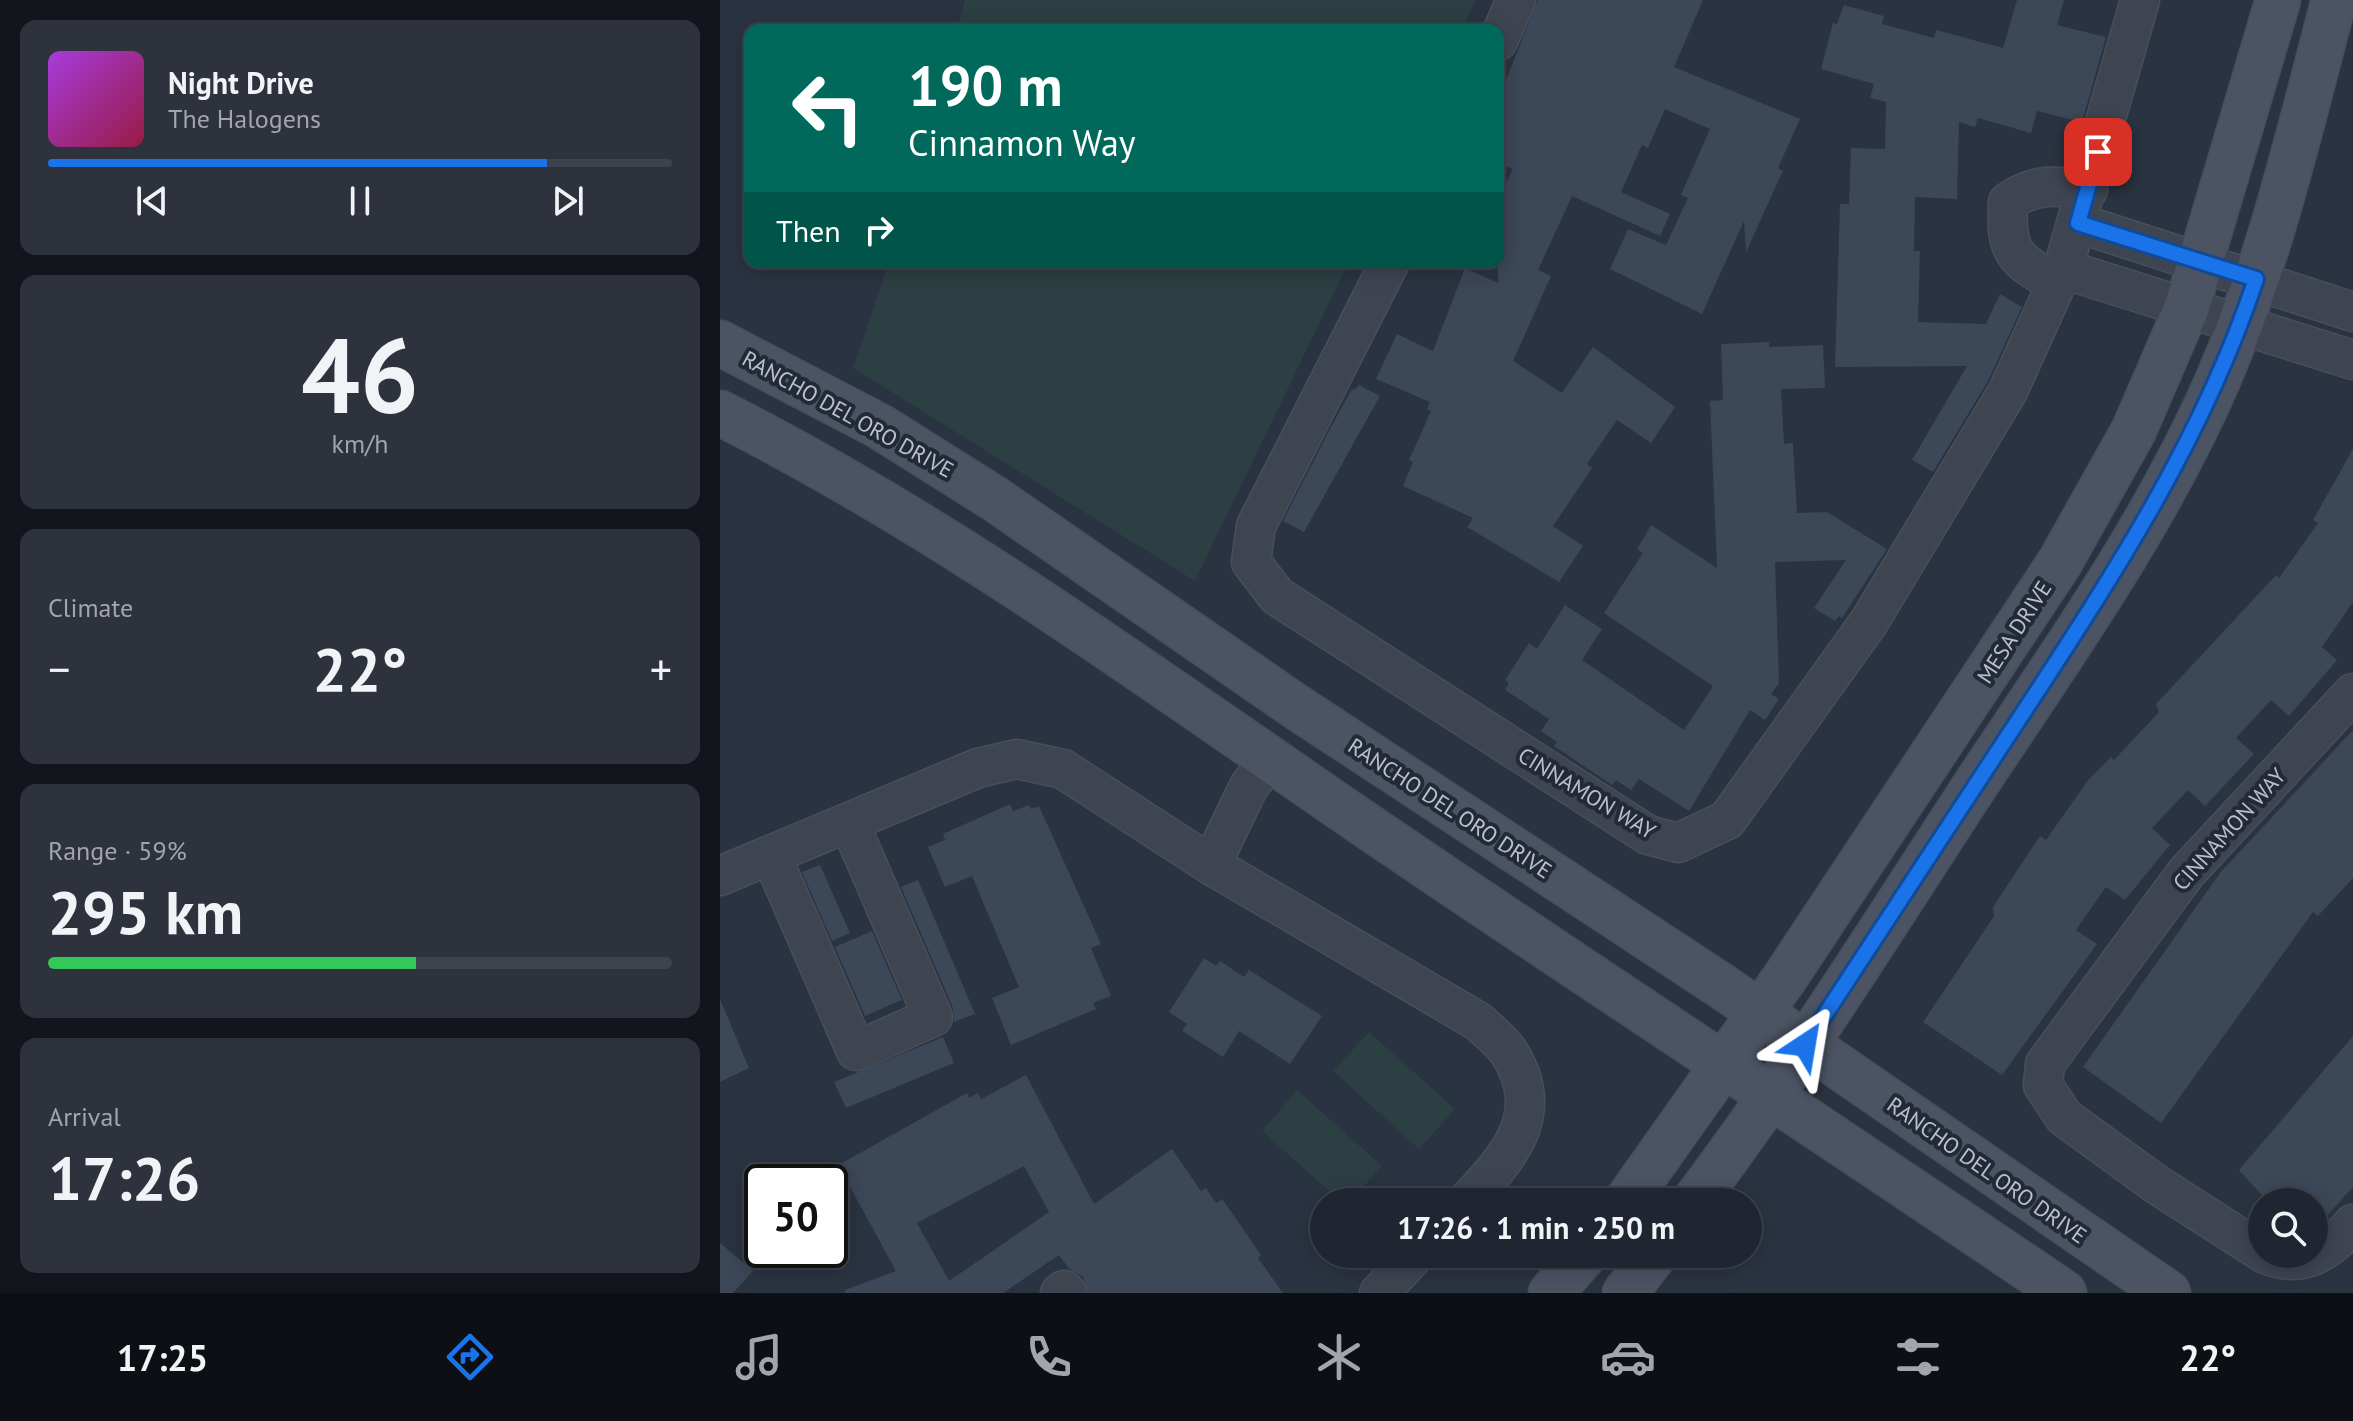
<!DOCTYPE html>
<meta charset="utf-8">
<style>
body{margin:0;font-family:"PT Sans",sans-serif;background:#2d323d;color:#f1f3f6;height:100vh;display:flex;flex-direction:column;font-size:30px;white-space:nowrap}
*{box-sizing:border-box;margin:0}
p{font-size:26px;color:#a2a5ab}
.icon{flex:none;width:44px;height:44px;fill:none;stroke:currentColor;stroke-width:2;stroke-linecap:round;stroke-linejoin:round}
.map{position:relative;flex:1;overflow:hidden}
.details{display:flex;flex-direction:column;gap:20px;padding:20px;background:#12151b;width:720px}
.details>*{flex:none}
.banner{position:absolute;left:24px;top:24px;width:760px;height:244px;border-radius:16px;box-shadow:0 4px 20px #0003,0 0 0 2px #3d434d;background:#00695c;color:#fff;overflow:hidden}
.controls{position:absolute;left:1528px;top:1188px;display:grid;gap:16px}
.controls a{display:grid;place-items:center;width:80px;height:80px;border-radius:50%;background:#202631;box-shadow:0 4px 20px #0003,0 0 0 2px #3d434d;font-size:40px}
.speed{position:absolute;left:24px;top:1164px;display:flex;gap:16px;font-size:40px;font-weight:700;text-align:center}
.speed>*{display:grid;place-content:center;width:104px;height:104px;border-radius:50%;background:#202631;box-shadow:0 4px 20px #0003,0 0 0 2px #3d434d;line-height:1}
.speed .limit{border:4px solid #111;border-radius:12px;background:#fff;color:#111}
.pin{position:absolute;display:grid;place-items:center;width:68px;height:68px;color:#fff;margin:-34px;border-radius:16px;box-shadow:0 4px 12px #0006}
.me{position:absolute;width:88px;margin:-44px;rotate:33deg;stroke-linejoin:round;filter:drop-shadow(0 0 6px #0008)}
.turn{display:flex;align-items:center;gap:28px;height:168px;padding:0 32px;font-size:36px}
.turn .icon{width:104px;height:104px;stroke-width:2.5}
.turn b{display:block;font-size:56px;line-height:68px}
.then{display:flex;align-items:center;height:76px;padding:0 32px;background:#0003;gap:16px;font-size:30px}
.big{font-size:60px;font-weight:700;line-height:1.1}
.details .tile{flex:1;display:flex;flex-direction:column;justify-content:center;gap:12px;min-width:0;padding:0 28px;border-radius:16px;background:#2d323d}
.details .dial{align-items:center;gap:0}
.dial b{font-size:104px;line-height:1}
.song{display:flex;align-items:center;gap:24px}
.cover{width:96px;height:96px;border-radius:12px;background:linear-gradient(135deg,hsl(280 70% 55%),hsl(340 70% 35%))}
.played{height:8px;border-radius:4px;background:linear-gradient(90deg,#1a73e8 80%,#3d434d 80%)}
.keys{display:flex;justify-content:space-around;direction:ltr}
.heat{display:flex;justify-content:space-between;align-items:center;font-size:44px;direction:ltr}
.charge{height:12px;border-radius:6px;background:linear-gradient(90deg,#34c759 59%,#3d434d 0)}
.trip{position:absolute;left:590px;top:1188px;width:452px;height:80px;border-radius:40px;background:#202631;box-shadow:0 4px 20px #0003,0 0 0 2px #3d434d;font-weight:700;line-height:80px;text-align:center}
.dock{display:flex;height:128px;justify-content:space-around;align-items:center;background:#0d0f14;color:#a2a5ab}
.dock .icon{width:56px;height:56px}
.dock .selected{color:#1a73e8}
.dock b{font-size:36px;color:#f1f3f6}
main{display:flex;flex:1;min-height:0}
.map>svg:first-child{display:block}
.green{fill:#2c3f42}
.building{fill:#3c4757;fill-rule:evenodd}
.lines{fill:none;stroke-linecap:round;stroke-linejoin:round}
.minor-casing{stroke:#484e5b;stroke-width:41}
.secondary-casing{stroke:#484e5b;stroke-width:47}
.minor{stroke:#3e4551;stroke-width:38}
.secondary{stroke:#4c5464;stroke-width:44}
.route-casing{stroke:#114b97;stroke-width:20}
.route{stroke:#1a73e8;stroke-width:14}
.labels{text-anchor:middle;stroke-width:8;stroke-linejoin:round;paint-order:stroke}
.street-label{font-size:22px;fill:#bbc1cb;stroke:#232a37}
</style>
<main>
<section class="details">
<div class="tile">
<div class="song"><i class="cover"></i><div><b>Night Drive</b><p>The Halogens</p></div></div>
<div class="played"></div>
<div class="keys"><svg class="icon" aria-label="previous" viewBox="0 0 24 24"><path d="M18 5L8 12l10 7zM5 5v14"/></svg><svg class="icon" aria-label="pause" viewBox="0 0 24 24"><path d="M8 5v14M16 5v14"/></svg><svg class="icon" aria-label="next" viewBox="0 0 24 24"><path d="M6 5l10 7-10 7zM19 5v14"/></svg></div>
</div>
<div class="tile dial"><b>46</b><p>km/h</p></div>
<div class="tile"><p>Climate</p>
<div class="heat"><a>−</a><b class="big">22°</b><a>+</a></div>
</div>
<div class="tile"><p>Range · 59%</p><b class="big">295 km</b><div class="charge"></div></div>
<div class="tile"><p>Arrival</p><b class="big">17:26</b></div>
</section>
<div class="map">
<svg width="1633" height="1293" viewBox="0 0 1633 1293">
<rect width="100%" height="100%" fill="#2a3341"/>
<g class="green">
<path d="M245,0H756L742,30H237Z"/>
<path d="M169,262H629L475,581L133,368Z"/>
<path d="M649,1032L735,1109L699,1149L613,1071Z"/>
<path d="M577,1090L662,1166L630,1202H621L542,1131Z"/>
</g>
<g class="building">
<path d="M818,0H983L954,67L1080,119L1058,168L1063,171L1026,252L1024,221L982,314L890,269L908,229L946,245L968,198L961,195L990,129L945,109L928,148L922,145L901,192L950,214L940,236L852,196L818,270L831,276L793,361L842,393L873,347L955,407L931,443L897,420L867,464L872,468L833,526L863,546L839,582L747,527L753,518L683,486L693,462L689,460L711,411L707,409L710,402L656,379L677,334L713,351L745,268L778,283V199L793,169L778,163V100Z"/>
<path d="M1297,0H1344L1337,25L1386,37L1362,122L1317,111L1311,133L1258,118L1255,127L1239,122L1237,199L1195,197L1194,251H1200L1198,322L1266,324L1280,294L1302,307L1268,381L1213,472L1192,460L1247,366L1115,367L1120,204H1129L1131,148L1165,149L1166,102L1150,98L1154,84L1101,69L1113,23L1117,24L1124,5L1164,16L1162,24L1214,38L1216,30L1283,48Z"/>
<path d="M1049,342V347L1103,345L1105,388L1061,389L1064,444L1073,443L1077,513L1107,512L1167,549L1122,618L1119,616L1115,621L1094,608L1126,560L1055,562L1059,683L1051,694L1059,699L1045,720L1030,710L969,811L919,779L911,790L896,780L892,785L834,746L837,742L821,731L829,719L785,690L789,683L785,680L809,643L817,649L845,605L882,629L862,660L964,730L993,686L884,613L923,553L917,549L931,525L997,568L990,401L1003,400L1001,344Z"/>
<path d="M639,385L660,396L584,532L563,521L611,427L632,389L635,390Z"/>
<path d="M1633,449V602L1602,647L1617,660L1569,716L1551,700L1516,738L1534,754L1485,806L1468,790L1432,828L1450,845L1405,900L1386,887L1356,930L1377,944L1282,1075L1203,1022L1274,916L1273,907L1320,836L1326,840L1369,779L1391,757L1394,760L1439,712L1436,704L1556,575L1559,578L1598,523L1593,520Z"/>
<path d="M1633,730V878L1598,916L1593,912L1441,1123L1363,1067L1500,873Z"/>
<path d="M290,804L293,811L309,805L311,809L319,806L381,944L371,948L391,996L373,1003L376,1009L291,1045L272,998L299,987L252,876L225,887L208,847L225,840L223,834Z"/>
<path d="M100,865L130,933L112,941L82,872Z"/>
<path d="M198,880L255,1014L234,1022L233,1008L181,887Z"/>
<path d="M152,931L182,1000L145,1016L115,947Z"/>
<path d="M484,958L496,966L500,961L524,977L529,970L602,1016L570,1064L519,1031L503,1057L462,1031L467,1024L449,1012Z"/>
<path d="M0,999L29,1068L0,1082Z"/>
<path d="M1633,1036V1187L1594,1230V1202H1548L1519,1170Z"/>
<path d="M223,1037L234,1063L126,1108L114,1082Z"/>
<path d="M306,1075L374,1204L452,1149L481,1191L486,1188L496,1203L502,1199L510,1210L541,1255L538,1258L563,1293H368L363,1277L349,1269L339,1255L283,1293H125V1290L176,1271L122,1172L126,1170L122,1163L247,1093L249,1098L258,1093L261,1099ZM304,1166L329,1212L229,1281L197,1223Z"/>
<path d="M0,1243L33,1271L13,1293H0Z"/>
</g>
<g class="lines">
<g class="minor-casing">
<g id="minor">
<path d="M778,41L796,0"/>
<path d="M1358,223L1633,312"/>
<path d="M670,262L536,526L531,562L557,596L928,835L958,843L1007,820L1149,622L1288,391L1343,269L1420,0"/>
<path d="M1343,269L1633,360"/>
<path d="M1336,282C1294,261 1285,251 1288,202C1314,183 1338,185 1368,190"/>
<path d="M51,855L136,1051L213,1017L129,822"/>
<path d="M491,865L529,786L550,760"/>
<path d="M0,876L258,768L297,759L343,769L491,865L759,1022C769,1032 783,1042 790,1054C828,1116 787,1159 746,1202"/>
<path d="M1542,1252L1436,1184L1344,1117L1323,1085L1325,1064L1466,873L1633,693"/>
<path d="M1545,1254C1582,1270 1608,1252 1633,1224"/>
<path d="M340,1293L344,1290L347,1293"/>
<path d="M659,1293L696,1254"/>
</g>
</g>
<g class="secondary-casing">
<g id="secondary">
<path d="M0,343L159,426L275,499L575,706L1003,987L1448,1293"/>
<path d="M0,413C226,527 431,678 640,821C873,980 1111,1134 1344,1293"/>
<path d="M906,1202L1064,979L1340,562L1414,430L1467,307L1558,0"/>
<path d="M974,1202C1075,1068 1164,925 1256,784C1342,654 1434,526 1497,382C1550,260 1580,129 1614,0"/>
<path d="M831,1293L865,1254"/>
<path d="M905,1293L935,1254"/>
</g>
</g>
<use href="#minor" class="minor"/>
<use href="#secondary" class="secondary"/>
</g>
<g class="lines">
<g class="route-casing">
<path id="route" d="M1085,1045C1158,933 1232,822 1305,710C1396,571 1483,438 1536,279L1358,223L1378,152"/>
</g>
<use href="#route" class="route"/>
</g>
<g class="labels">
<g class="street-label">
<text transform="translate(128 414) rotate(29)" y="8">RANCHO DEL ORO DRIVE</text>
<text transform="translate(1294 632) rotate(-57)" y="8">MESA DRIVE</text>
<text transform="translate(867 793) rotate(31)" y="8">CINNAMON WAY</text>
<text transform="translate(730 808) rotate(33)" y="8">RANCHO DEL ORO DRIVE</text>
<text transform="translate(1509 829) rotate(-48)" y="8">CINNAMON WAY</text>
<text transform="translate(1267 1170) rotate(35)" y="8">RANCHO DEL ORO DRIVE</text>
</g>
</g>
</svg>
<div class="controls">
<a><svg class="icon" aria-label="search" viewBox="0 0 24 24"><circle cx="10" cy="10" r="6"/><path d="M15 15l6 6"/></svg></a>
</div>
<div class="speed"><div class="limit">50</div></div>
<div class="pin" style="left:1378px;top:152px;background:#d93025"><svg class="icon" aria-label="arrive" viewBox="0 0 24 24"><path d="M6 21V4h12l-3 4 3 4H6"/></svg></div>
<svg class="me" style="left:1085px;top:1045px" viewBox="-20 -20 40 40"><path d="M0-17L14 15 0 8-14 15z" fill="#1a73e8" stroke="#fff" stroke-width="4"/></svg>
<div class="trip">17:26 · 1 min · 250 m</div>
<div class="banner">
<div class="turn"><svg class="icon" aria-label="left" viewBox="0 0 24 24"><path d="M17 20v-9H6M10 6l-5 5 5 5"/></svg><div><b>190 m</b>Cinnamon Way</div></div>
<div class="then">Then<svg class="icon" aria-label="right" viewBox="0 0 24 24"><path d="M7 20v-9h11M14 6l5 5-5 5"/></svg></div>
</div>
</div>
</main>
<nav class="dock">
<b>17:25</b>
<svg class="icon selected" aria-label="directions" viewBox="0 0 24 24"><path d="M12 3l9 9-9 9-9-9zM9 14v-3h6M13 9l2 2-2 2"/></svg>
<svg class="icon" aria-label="music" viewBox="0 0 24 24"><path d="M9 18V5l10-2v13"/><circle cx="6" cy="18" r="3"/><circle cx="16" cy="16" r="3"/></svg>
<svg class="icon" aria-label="phone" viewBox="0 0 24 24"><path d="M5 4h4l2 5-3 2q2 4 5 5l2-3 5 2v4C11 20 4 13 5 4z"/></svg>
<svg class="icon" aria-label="climate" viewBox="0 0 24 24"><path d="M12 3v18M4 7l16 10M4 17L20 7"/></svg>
<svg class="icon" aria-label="car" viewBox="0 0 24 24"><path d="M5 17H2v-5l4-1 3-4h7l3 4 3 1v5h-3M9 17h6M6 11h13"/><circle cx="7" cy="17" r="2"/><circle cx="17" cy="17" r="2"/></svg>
<svg class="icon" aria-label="filters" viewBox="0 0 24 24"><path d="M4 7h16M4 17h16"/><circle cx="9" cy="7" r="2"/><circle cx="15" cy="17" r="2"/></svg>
<b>22°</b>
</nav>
